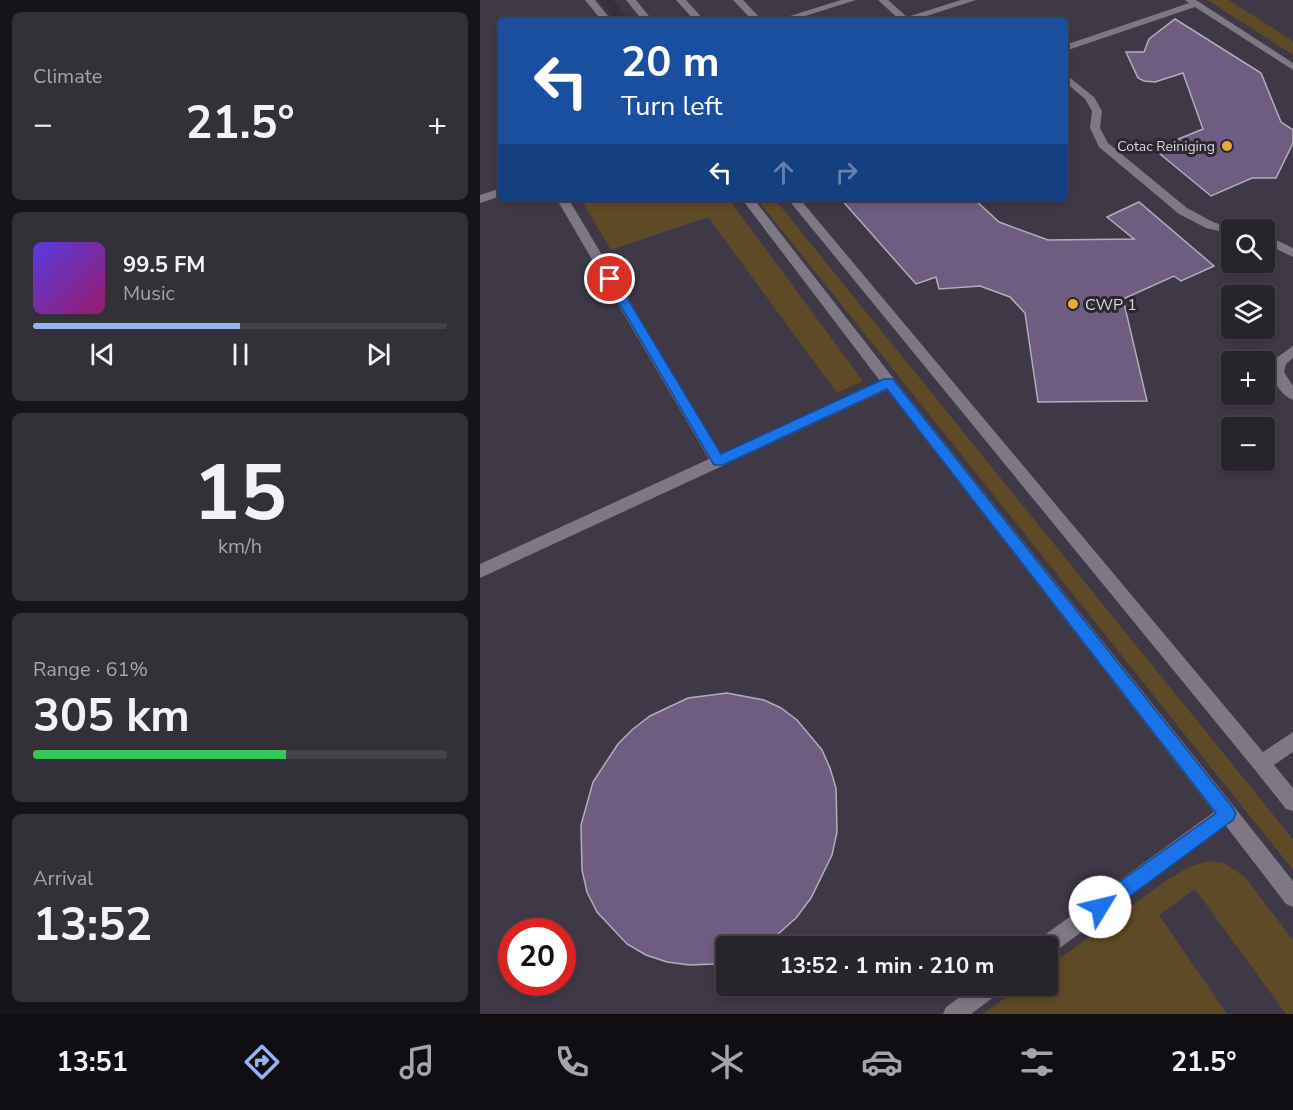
<!DOCTYPE html>
<meta charset="utf-8">
<style>
body{margin:0;font-family:"Nunito Sans",sans-serif;background:#343038;color:#f1f3f6;height:100vh;display:flex;flex-direction:column;font-size:22px;white-space:nowrap}
*{box-sizing:border-box;margin:0}
p{font-size:20px;color:#a5a4a9}
.icon{flex:none;width:33px;height:33px;fill:none;stroke:currentColor;stroke-width:2;stroke-linecap:round;stroke-linejoin:round}
.map{position:relative;flex:1;overflow:hidden}
.side{display:flex;flex-direction:column;gap:12px;padding:12px;background:#161418;width:480px}
.side>*{flex:none}
.banner{position:absolute;left:18px;top:18px;width:570px;height:183px;border-radius:6px;box-shadow:0 3px 9px #0003,0 0 0 2px #444148;background:#1a4fa0;color:#fff;overflow:hidden}
.buttons{position:absolute;left:741px;top:219px;display:grid;gap:12px}
.buttons a{display:grid;place-items:center;width:54px;height:54px;border-radius:6px;background:#28242c;box-shadow:0 3px 9px #0003,0 0 0 2px #444148;font-size:30px}
.speed{position:absolute;left:18px;top:918px;display:flex;gap:12px;font-size:30px;font-weight:700;text-align:center}
.speed>*{display:grid;place-content:center;width:78px;height:78px;border-radius:50%;background:#28242c;box-shadow:0 3px 9px #0003,0 0 0 2px #444148;line-height:1}
.speed .limit{border:9px solid #d22;background:#fff;color:#111}
.pin{position:absolute;display:grid;place-items:center;width:51px;height:51px;color:#fff;margin:-26px;border:3px solid #fff;border-radius:50%;box-shadow:0 2px 6px #0007}
.me{position:absolute;width:66px;margin:-33px;rotate:54deg;stroke-linejoin:round;filter:drop-shadow(0 0 4px #0008)}
.turn{display:flex;align-items:center;gap:21px;height:126px;padding:0 24px;font-size:27px}
.turn .icon{width:78px;height:78px;stroke-width:2.5}
.turn b{display:block;font-size:42px;line-height:51px}
.lanes{display:flex;align-items:center;height:57px;padding:0 24px;background:#0003;justify-content:center;gap:30px;direction:ltr}
.lanes .off{opacity:.35}
.big{font-size:45px;font-weight:700;line-height:1.1}
.side .tile{flex:1;display:flex;flex-direction:column;justify-content:center;gap:9px;min-width:0;padding:0 21px;border-radius:9px;background:#343038}
.side .dial{align-items:center;gap:0}
.dial b{font-size:78px;line-height:1}
.song{display:flex;align-items:center;gap:18px}
.cover{width:72px;height:72px;border-radius:9px;background:linear-gradient(135deg,hsl(250 70% 55%),hsl(320 70% 35%))}
.played{height:6px;border-radius:3px;background:linear-gradient(90deg,#95b2f1 50%,#444148 50%)}
.keys{display:flex;justify-content:space-around;direction:ltr}
.heat{display:flex;justify-content:space-between;align-items:center;font-size:33px;direction:ltr}
.charge{height:9px;border-radius:4px;background:linear-gradient(90deg,#34c759 61%,#444148 0)}
.trip{position:absolute;left:236px;top:936px;width:342px;height:60px;border-radius:6px;background:#28242c;box-shadow:0 3px 9px #0003,0 0 0 2px #444148;font-weight:700;line-height:60px;text-align:center}
.menu{display:flex;height:96px;justify-content:space-around;align-items:center;background:#100e12;color:#a5a4a9}
.menu .icon{width:42px;height:42px}
.menu .selected{color:#95b2f1}
.menu b{font-size:27px;color:#f1f3f6}
main{display:flex;flex:1;min-height:0}
.map>svg:first-child{display:block}
.built{fill:#3f3847;fill-rule:evenodd}
.green{fill:#5e4a26}
.building{fill:#6e5d81;stroke:#b3adba;stroke-width:1.5}
.lines{fill:none;stroke-linecap:round;stroke-linejoin:round}
.service{fill:#7d7884;fill-rule:evenodd}
.route{fill:#1a73e8;stroke:#114b97;stroke-width:1.5}
.poi-dot{fill:#e7ac36;stroke:#2b2630;stroke-width:2}
.labels{text-anchor:middle;stroke-width:6;stroke-linejoin:round;paint-order:stroke}
.far-poi-label{font-size:14px;fill:#d7d4db;stroke:#2b2630;text-anchor:end}
.poi-label{font-size:16px;fill:#d7d4db;stroke:#2b2630;text-anchor:start}
</style>
<main>
<section class="side">
<div class="tile"><p>Climate</p>
<div class="heat"><a>−</a><b class="big">21.5°</b><a>+</a></div>
</div>
<div class="tile">
<div class="song"><i class="cover"></i><div><b>99.5 FM</b><p>Music</p></div></div>
<div class="played"></div>
<div class="keys"><svg class="icon" aria-label="previous" viewBox="0 0 24 24"><path d="M18 5L8 12l10 7zM5 5v14"/></svg><svg class="icon" aria-label="pause" viewBox="0 0 24 24"><path d="M8 5v14M16 5v14"/></svg><svg class="icon" aria-label="next" viewBox="0 0 24 24"><path d="M6 5l10 7-10 7zM19 5v14"/></svg></div>
</div>
<div class="tile dial"><b>15</b><p>km/h</p></div>
<div class="tile"><p>Range · 61%</p><b class="big">305 km</b><div class="charge"></div></div>
<div class="tile"><p>Arrival</p><b class="big">13:52</b></div>
</section>
<div class="map">
<svg width="813" height="1014" viewBox="0 0 813 1014">
<rect width="100%" height="100%" fill="#35303a"/>
<g class="built">
<path d="M0,0H119L135,21H21V198H276L813,870V1014H0ZM32,932H82V982H32ZM246,946H567V986H246Z"/>
<path d="M133,0H727L813,55V839L294,198H585V21H150ZM752,230H784V262H752ZM752,296H784V328H752ZM752,362H784V394H752ZM752,428H784V460H752Z"/>
<path d="M749,0H813V41Z"/>
</g>
<g class="green">
<path d="M727,0H749L813,41V55Z"/>
<path d="M100,198H248L383,381L357,393L228,217L131,250Z"/>
<path d="M276,198H294L813,839V870Z"/>
<path d="M728,861L744,863L765,877L813,940V1014H806L715,889L679,915L747,1014H503L542,986H567V968L688,879L711,866Z"/>
</g>
<g class="building">
<path d="M695,19L781,73L801,122L813,130V143L796,178H772L731,196L674,149L723,129L703,73L675,82L664,81L658,78L646,52H664L669,39Z"/>
<path d="M360,198H493L519,222L568,240L654,239L627,217L659,202L734,266L701,281L694,276L643,299L667,401L558,402L545,313L530,297L500,286L459,289L456,277L436,284Z"/>
<path d="M247,693L284,700L301,708L317,720L342,750L350,768L356,788L357,832L352,855L331,898L316,918L298,934L280,946H246V960L233,964L210,965L187,962L166,955L147,944L117,912L107,892L102,870L101,825L113,782L138,744L153,729L170,716L208,698Z"/>
</g>
<g class="lines">
<g class="service">
<path d="M105,0H115L132,21H122Z"/>
<path d="M146,0H156L173,21H163Z"/>
<path d="M196,0H206L225,21H215Z"/>
<path d="M253,0H263L283,21H273Z"/>
<path d="M361,0H376L309,21H294Z"/>
<path d="M398,0H408L427,17L481,0H496L431,21H421Z"/>
<path d="M705,0H716L813,63V70L715,7L585,51V45L709,3Z"/>
<path d="M585,74L614,97L622,111L620,128L628,143L707,208L733,222L758,230H752V234L726,228L699,214L619,147L610,128L612,111L605,99L585,82Z"/>
<path d="M21,188V196L0,203V195Z"/>
<path d="M76,198H88L241,454L400,381L261,198H273L414,379L813,881V907L806,904L746,826L573,953L567,956V946H556L559,939L734,812L407,390L0,578V564L229,459Z"/>
<path d="M307,198H319L783,752L813,732V752L794,765L813,788V811L806,809L775,770Z"/>
<path d="M784,234L813,248V257L784,243Z"/>
<path d="M813,346V358L806,364L804,372L813,386V400C802,396 794,383 791,372L796,358Z"/>
<path d="M495,986H522L519,993L491,1014H463L466,1007Z"/>
</g>
</g>
<path class="route" d="M130,275L134,276L241,454L404,379H413L753,808L756,814L753,820L627,913L620,916L614,913L611,907L614,900L736,813L407,389L243,465H234L125,279Z"/>
<g class="poi-dot">
<circle cx="747" cy="146" r="6"/>
<circle cx="593" cy="304" r="6"/>
</g>
<g class="labels">
<g class="far-poi-label">
<text x="735" y="151">Cotac Reiniging</text>
</g>
<g class="poi-label">
<text x="605" y="310">CWP 1</text>
</g>
</g>
</svg>
<div class="buttons">
<a><svg class="icon" aria-label="search" viewBox="0 0 24 24"><circle cx="10" cy="10" r="6"/><path d="M15 15l6 6"/></svg></a>
<a><svg class="icon" aria-label="layers" viewBox="0 0 24 24"><path d="M12 4l9 5-9 5-9-5zM3 14l9 5 9-5"/></svg></a>
<a>+</a>
<a>−</a>
</div>
<div class="speed"><div class="limit">20</div></div>
<div class="pin" style="left:130px;top:279px;background:#d93025"><svg class="icon" aria-label="arrive" viewBox="0 0 24 24"><path d="M6 21V4h12l-3 4 3 4H6"/></svg></div>
<svg class="me" style="left:620px;top:907px" viewBox="-20 -20 40 40"><circle r="19" fill="#fff"/><path d="M0-13L10 11 0 6-10 11z" fill="#1a73e8"/></svg>
<div class="trip">13:52 · 1 min · 210 m</div>
<div class="banner">
<div class="turn"><svg class="icon" aria-label="left" viewBox="0 0 24 24"><path d="M17 20v-9H6M10 6l-5 5 5 5"/></svg><div><b>20 m</b>Turn left</div></div>
<div class="lanes"><svg class="icon" aria-label="left" viewBox="0 0 24 24"><path d="M17 20v-9H6M10 6l-5 5 5 5"/></svg><svg class="icon off" aria-label="ahead" viewBox="0 0 24 24"><path d="M12 20V5M6 11l6-6 6 6"/></svg><svg class="icon off" aria-label="right" viewBox="0 0 24 24"><path d="M7 20v-9h11M14 6l5 5-5 5"/></svg></div>
</div>
</div>
</main>
<nav class="menu">
<b>13:51</b>
<svg class="icon selected" aria-label="directions" viewBox="0 0 24 24"><path d="M12 3l9 9-9 9-9-9zM9 14v-3h6M13 9l2 2-2 2"/></svg>
<svg class="icon" aria-label="music" viewBox="0 0 24 24"><path d="M9 18V5l10-2v13"/><circle cx="6" cy="18" r="3"/><circle cx="16" cy="16" r="3"/></svg>
<svg class="icon" aria-label="phone" viewBox="0 0 24 24"><path d="M5 4h4l2 5-3 2q2 4 5 5l2-3 5 2v4C11 20 4 13 5 4z"/></svg>
<svg class="icon" aria-label="climate" viewBox="0 0 24 24"><path d="M12 3v18M4 7l16 10M4 17L20 7"/></svg>
<svg class="icon" aria-label="car" viewBox="0 0 24 24"><path d="M5 17H2v-5l4-1 3-4h7l3 4 3 1v5h-3M9 17h6M6 11h13"/><circle cx="7" cy="17" r="2"/><circle cx="17" cy="17" r="2"/></svg>
<svg class="icon" aria-label="filters" viewBox="0 0 24 24"><path d="M4 7h16M4 17h16"/><circle cx="9" cy="7" r="2"/><circle cx="15" cy="17" r="2"/></svg>
<b>21.5°</b>
</nav>
